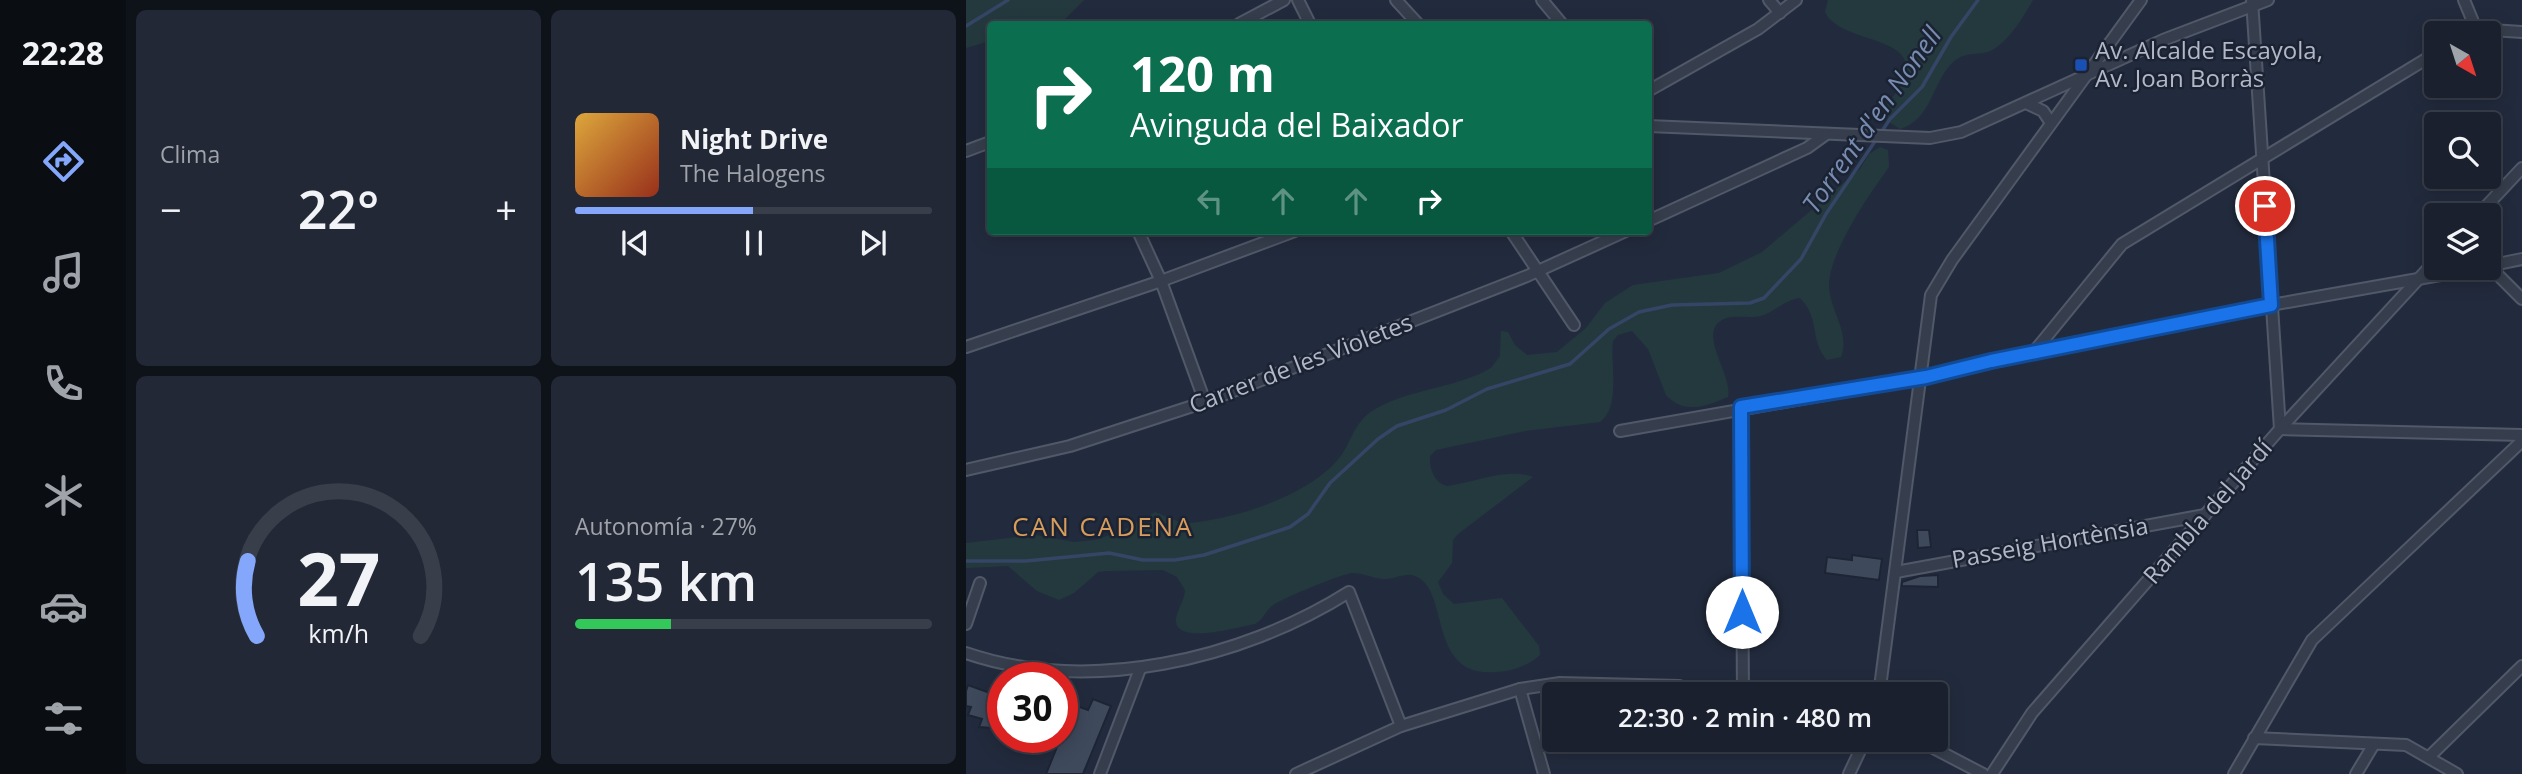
<!DOCTYPE html>
<html lang="es">
<meta charset="utf-8">
<style>
body{margin:0;font-family:"Open Sans",sans-serif;background:#232836;color:#f1f3f6;height:100vh;display:flex;flex-direction:column;font-size:26px;white-space:nowrap}
*{box-sizing:border-box;margin:0}
p{font-size:23px;color:#9fa3aa}
.icon{flex:none;width:38px;height:38px;fill:none;stroke:currentColor;stroke-width:2;stroke-linecap:round;stroke-linejoin:round}
.map{position:relative;flex:1;overflow:hidden}
.drawer{display:flex;flex-direction:column;gap:10px;padding:10px;background:#0e1219;width:840px}
.drawer>*{flex:none}
.top-card{position:absolute;left:21px;top:21px;width:665px;height:214px;border-radius:7px;box-shadow:0 4px 18px #0003,0 0 0 2px #383e4a;background:#0b6e4f;color:#fff;overflow:hidden}
.needle{width:46px;rotate:141deg}
.fabs{position:absolute;left:1458px;top:21px;display:grid;gap:14px}
.fabs a{display:grid;place-items:center;width:77px;height:77px;border-radius:7px;background:#1a202e;box-shadow:0 4px 18px #0003,0 0 0 2px #383e4a;font-size:35px}
.speed{position:absolute;left:21px;top:662px;display:flex;gap:14px;font-size:35px;font-weight:700;text-align:center}
.speed>*{display:grid;place-content:center;width:91px;height:91px;border-radius:50%;background:#1a202e;box-shadow:0 4px 18px #0003,0 0 0 2px #383e4a;line-height:1}
.speed .limit{border:10px solid #d22;background:#fff;color:#111}
.pin{position:absolute;display:grid;place-items:center;width:60px;height:60px;color:#fff;margin:-30px;border:4px solid #fff;border-radius:50%;box-shadow:0 2px 7px #0007}
.me{position:absolute;width:77px;margin:-38px;rotate:0deg;stroke-linejoin:round;filter:drop-shadow(0 0 5px #0008)}
.turn{display:flex;align-items:center;gap:24px;height:147px;padding:0 28px;font-size:32px}
.turn .icon{width:91px;height:91px;stroke-width:2.5}
.turn b{display:block;font-size:49px;line-height:60px}
.lanes{display:flex;align-items:center;height:66px;padding:0 28px;background:#0003;justify-content:center;gap:35px;direction:ltr}
.lanes .off{opacity:.35}
.big{font-size:52px;font-weight:600;line-height:1.1}
.drawer .tile{flex:1;display:flex;flex-direction:column;justify-content:center;gap:10px;min-width:0;padding:0 24px;border-radius:10px;background:#232836}
.drawer .dial{align-items:center;gap:0}
.dial svg{height:182px;overflow:visible;fill:none;stroke:#383e4a;stroke-width:7;stroke-linecap:round;text-anchor:middle}
.dial text{fill:#f1f3f6;stroke:none}
.song{display:flex;align-items:center;gap:21px}
.cover{width:84px;height:84px;border-radius:10px;background:linear-gradient(135deg,hsl(40 70% 55%),hsl(10 70% 35%))}
.played{height:7px;border-radius:4px;background:linear-gradient(90deg,#84a7fb 50%,#383e4a 50%)}
.keys{display:flex;justify-content:space-around;direction:ltr}
.heat{display:flex;justify-content:space-between;align-items:center;font-size:38px;direction:ltr}
.charge{height:10px;border-radius:5px;background:linear-gradient(90deg,#34c759 27%,#383e4a 0)}
.drawer .tiles{flex:1;display:grid;gap:10px;grid-template-columns:repeat(2,1fr)}
.trip{position:absolute;left:576px;top:682px;width:406px;height:70px;border-radius:7px;background:#1a202e;box-shadow:0 4px 18px #0003,0 0 0 2px #383e4a;font-weight:600;line-height:70px;text-align:center}
main{display:flex;flex:1;min-height:0}
.menu{display:flex;flex-direction:column;width:126px;justify-content:space-around;align-items:center;background:#0a0d12;color:#9fa3aa}
.menu .icon{width:49px;height:49px}
.menu .on{color:#84a7fb}
.menu b{font-size:32px;color:#f1f3f6}
.map>svg:first-child{display:block}
.green{fill:#24393e}
.lines{fill:none;stroke-linecap:round;stroke-linejoin:round}
.stream{stroke:#354565;stroke-width:3.5}
.building{fill:#3e495c;stroke:#1d2534;stroke-width:2}
.minor-casing{stroke:#515868;stroke-width:14}
.minor{stroke:#363e4d;stroke-width:10}
.route-casing{stroke:#114b97;stroke-width:18}
.route{stroke:#1a73e8;stroke-width:12}
.transit-dot{fill:#1a4fb4;stroke:#1b2332;stroke-width:2.5}
.labels{text-anchor:middle;stroke-width:5;stroke-linejoin:round;paint-order:stroke}
.poi-label{font-size:24px;fill:#b2b8c8;stroke:#1b2332;text-anchor:start}
.street-label{font-size:24px;fill:#b2b8c8;stroke:#1b2332}
.water-label{font-size:26px;font-style:italic;fill:#788cb2;stroke:#1b2332}
.neighbourhood-label{font-size:26px;letter-spacing:2px;fill:#d89d5d;stroke:#1b2332}
</style>
<main>
<nav class="menu">
<b>22:28</b>
<svg class="icon on" aria-label="directions" viewBox="0 0 24 24"><path d="M12 3l9 9-9 9-9-9zM9 14v-3h6M13 9l2 2-2 2"/></svg>
<svg class="icon" aria-label="music" viewBox="0 0 24 24"><path d="M9 18V5l10-2v13"/><circle cx="6" cy="18" r="3"/><circle cx="16" cy="16" r="3"/></svg>
<svg class="icon" aria-label="phone" viewBox="0 0 24 24"><path d="M5 4h4l2 5-3 2q2 4 5 5l2-3 5 2v4C11 20 4 13 5 4z"/></svg>
<svg class="icon" aria-label="climate" viewBox="0 0 24 24"><path d="M12 3v18M4 7l16 10M4 17L20 7"/></svg>
<svg class="icon" aria-label="car" viewBox="0 0 24 24"><path d="M5 17H2v-5l4-1 3-4h7l3 4 3 1v5h-3M9 17h6M6 11h13"/><circle cx="7" cy="17" r="2"/><circle cx="17" cy="17" r="2"/></svg>
<svg class="icon" aria-label="filters" viewBox="0 0 24 24"><path d="M4 7h16M4 17h16"/><circle cx="9" cy="7" r="2"/><circle cx="15" cy="17" r="2"/></svg>
</nav>
<section class="drawer">
<div class="tiles">
<div class="tile"><p>Clima</p>
<div class="heat"><a>−</a><b class="big">22°</b><a>+</a></div>
</div>
<div class="tile">
<div class="song"><i class="cover"></i><div><b>Night Drive</b><p>The Halogens</p></div></div>
<div class="played"></div>
<div class="keys"><svg class="icon" aria-label="previous" viewBox="0 0 24 24"><path d="M18 5L8 12l10 7zM5 5v14"/></svg><svg class="icon" aria-label="pause" viewBox="0 0 24 24"><path d="M8 5v14M16 5v14"/></svg><svg class="icon" aria-label="next" viewBox="0 0 24 24"><path d="M6 5l10 7-10 7zM19 5v14"/></svg></div>
</div>
<div class="tile dial"><svg viewBox="0 0 100 80">
<path d="M14 69A42 42 0 1 1 86 69"/>
<path d="M14 69A42 42 0 0 1 10 36" stroke="#84a7fb"/>
<text x="50" y="56" font-size="32" font-weight="700">27</text>
<text x="50" y="72" font-size="11">km/h</text>
</svg></div>
<div class="tile"><p>Autonomía · 27%</p><b class="big">135 km</b><div class="charge"></div></div>
</div>
</section>
<div class="map">
<svg width="1556" height="774" viewBox="0 0 1556 774">
<rect width="100%" height="100%" fill="#222b3d"/>
<g class="green">
<path d="M0,0H118L99,19L70,24H24V41L0,48Z"/>
<path d="M862,0H1067C1057,17 1044,40 1026,50C1013,57 1001,49 986,63C966,83 965,120 934,129L915,117C919,101 936,91 940,74C948,35 874,43 859,12Z"/>
<path d="M914,147L922,150L923,167C904,193 861,255 863,288C865,312 884,333 875,357L861,360C843,340 855,319 834,298C818,300 809,312 795,316C783,319 767,314 756,320C731,334 767,375 762,397C740,406 718,415 700,395L682,349L666,331L652,335L647,341C644,363 655,407 634,422L559,431L470,450L464,456C463,468 468,483 481,486C508,483 542,467 567,477L492,534L487,540L486,563L472,582L477,594L488,604L536,598L573,646L574,655C562,666 546,671 530,672C460,678 485,589 449,576C439,572 428,580 417,579C407,578 397,573 386,573C375,574 317,598 307,605C299,611 298,619 289,624C275,626 213,645 210,622C209,612 219,601 219,590L211,577L197,570L140,571L132,572L108,593L93,600L71,591L42,566L0,568V543L70,535L108,542L129,540L158,530L189,512L216,523H223C269,519 337,497 369,463C388,443 385,420 415,406C448,389 493,387 525,368L534,356L535,331L542,332L549,345L561,355L591,352L620,328L639,303L667,285L753,273L796,252L894,169L903,154Z"/>
</g>
<g class="lines">
<g class="stream">
<path d="M0,26L42,0"/>
<path d="M0,561H60L143,553L177,560H209L238,555L300,535L324,527L342,514L364,483L412,439L431,426L480,410L521,389L604,364L643,329L673,312L706,305L784,303L798,298L835,259L860,214L924,119L956,87L985,37L1012,0"/>
</g>
</g>
<g class="building">
<path d="M951,530H963L965,547L952,548Z"/>
<path d="M886,555L916,559L913,580L859,573L861,557L886,560Z"/>
<path d="M972,575V587L936,586V582L954,576Z"/>
<path d="M28,683L37,686V713L27,710L26,728L13,727L16,719L2,715L5,707L0,706V691L2,685L24,693Z"/>
<path d="M127,699L145,706L117,774H80L108,705L122,710Z"/>
</g>
<g class="lines">
<g class="minor-casing">
<g id="minor">
<path d="M332,0L344,24"/>
<path d="M430,0L452,24"/>
<path d="M576,0L596,24"/>
<path d="M803,0L814,13"/>
<path d="M1286,0L1314,429L1556,435"/>
<path d="M1498,0L1510,29"/>
<path d="M273,24L318,0"/>
<path d="M1503,33L1510,29L1556,32"/>
<path d="M682,91L792,29L830,0"/>
<path d="M1062,104L1077,111L1085,123"/>
<path d="M682,126L964,138L995,132L1197,40L1302,0"/>
<path d="M0,151L24,142"/>
<path d="M1512,215L1556,168"/>
<path d="M682,221L841,148L859,135"/>
<path d="M172,231L195,281L239,402"/>
<path d="M545,231L608,325"/>
<path d="M1522,266L1556,259"/>
<path d="M1523,266L1556,299"/>
<path d="M0,347L195,281L329,231"/>
<path d="M1067,353L1156,244L1470,53"/>
<path d="M775,407L777,695"/>
<path d="M654,431L960,377L1025,361L1305,305L1514,268"/>
<path d="M0,470L104,446L239,402L561,276L660,231"/>
<path d="M930,572L1239,515"/>
<path d="M0,624L14,583"/>
<path d="M0,653C123,695 275,660 383,592L435,726"/>
<path d="M554,689L578,774"/>
<path d="M913,695L965,295L986,260L1175,0"/>
<path d="M1288,738L1440,745L1491,774"/>
<path d="M952,740L1017,774"/>
<path d="M1463,757L1556,666"/>
<path d="M134,774L174,669"/>
<path d="M330,774L435,726L554,689L594,683L713,686L743,695"/>
<path d="M883,774L899,740"/>
<path d="M1026,774L1066,713L1314,429L1470,260"/>
<path d="M1268,774L1346,640L1556,441"/>
<path d="M1390,774L1408,744"/>
</g>
</g>
<use href="#minor" class="minor"/>
</g>
<g class="lines">
<g class="route-casing">
<path id="route" d="M776,612L775,407L960,377L1025,361L1305,305L1299,206"/>
</g>
<use href="#route" class="route"/>
</g>
<rect class="transit-dot" x="1108" y="58" width="14" height="14" rx="3.5"/>
<g class="labels">
<g class="poi-label">
<text x="1129" y="59">Av. Alcalde Escayola,<tspan x="1129" dy="28">Av. Joan Borràs</tspan></text>
</g>
<g class="street-label">
<text transform="translate(335 364) rotate(-21)" y="8">Carrer de les Violetes</text>
<text transform="translate(1242 512) rotate(-49)" y="8">Rambla del Jardí</text>
<text transform="translate(1084 543) rotate(-10)" y="8">Passeig Hortènsia</text>
</g>
<g class="water-label">
<text transform="translate(906 120) rotate(-55)" y="9">Torrent d'en Nonell</text>
</g>
<g class="neighbourhood-label">
<text x="137" y="536">CAN CADENA</text>
</g>
</g>
</svg>
<div class="fabs">
<a><svg class="needle" viewBox="-14 -14 28 28"><path d="M0-13l5 13h-10z" fill="#e53935"/><path d="M0 13l5-13h-10z" fill="#9fa3aa"/></svg></a>
<a><svg class="icon" aria-label="search" viewBox="0 0 24 24"><circle cx="10" cy="10" r="6"/><path d="M15 15l6 6"/></svg></a>
<a><svg class="icon" aria-label="layers" viewBox="0 0 24 24"><path d="M12 4l9 5-9 5-9-5zM3 14l9 5 9-5"/></svg></a>
</div>
<div class="speed"><div class="limit">30</div></div>
<div class="pin" style="left:1299px;top:206px;background:#d93025"><svg class="icon" aria-label="arrive" viewBox="0 0 24 24"><path d="M6 21V4h12l-3 4 3 4H6"/></svg></div>
<svg class="me" style="left:776px;top:612px" viewBox="-20 -20 40 40"><circle r="19" fill="#fff"/><path d="M0-13L10 11 0 6-10 11z" fill="#1a73e8"/></svg>
<div class="trip">22:30 · 2 min · 480 m</div>
<div class="top-card">
<div class="turn"><svg class="icon" aria-label="right" viewBox="0 0 24 24"><path d="M7 20v-9h11M14 6l5 5-5 5"/></svg><div><b>120 m</b>Avinguda del Baixador</div></div>
<div class="lanes"><svg class="icon off" aria-label="left" viewBox="0 0 24 24"><path d="M17 20v-9H6M10 6l-5 5 5 5"/></svg><svg class="icon off" aria-label="ahead" viewBox="0 0 24 24"><path d="M12 20V5M6 11l6-6 6 6"/></svg><svg class="icon off" aria-label="ahead" viewBox="0 0 24 24"><path d="M12 20V5M6 11l6-6 6 6"/></svg><svg class="icon" aria-label="right" viewBox="0 0 24 24"><path d="M7 20v-9h11M14 6l5 5-5 5"/></svg></div>
</div>
</div>
</main>
